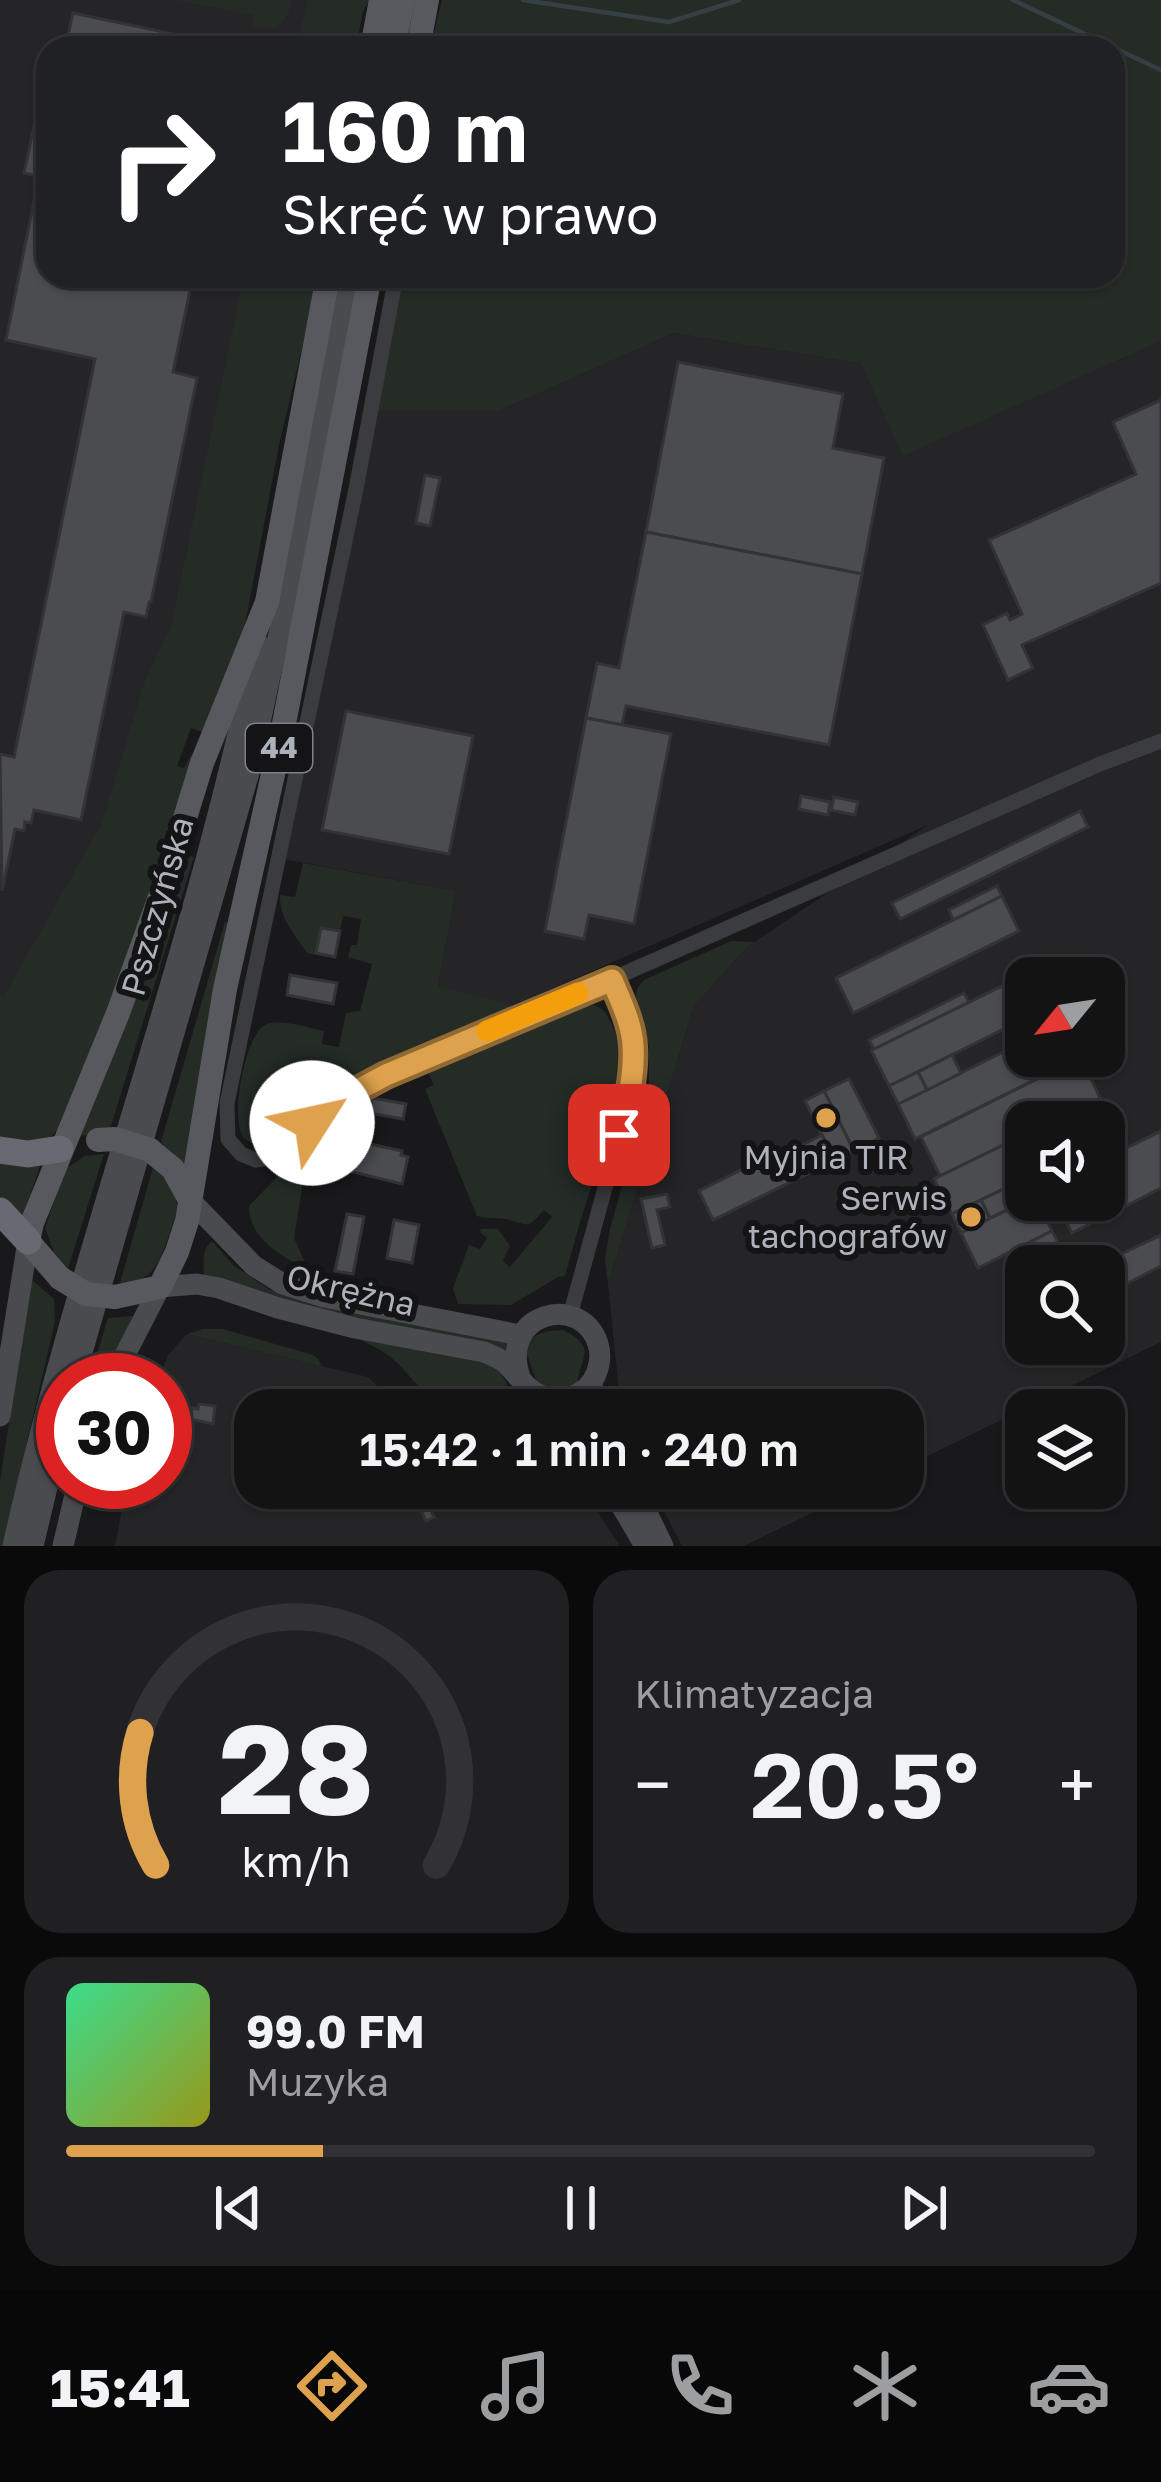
<!DOCTYPE html>
<html lang="pl">
<meta charset="utf-8">
<style>
body{margin:0;font-family:"Golos Text",sans-serif;background:#202022;color:#f1f3f6;height:100vh;display:flex;flex-direction:column;font-size:45px;white-space:nowrap}
*{box-sizing:border-box;margin:0}
p{font-size:39px;color:#9d9ea0}
.icon{flex:none;width:66px;height:66px;fill:none;stroke:currentColor;stroke-width:2;stroke-linecap:round;stroke-linejoin:round}
.map{position:relative;height:1546px;overflow:hidden}
.drawer{display:flex;flex-direction:column;gap:24px;padding:24px;background:#0a0a0b;flex:1}
.drawer>*{flex:none}
.banner{position:absolute;left:36px;top:36px;width:1089px;height:252px;border-radius:36px;box-shadow:0 3px 9px #0004,0 0 0 3px #323234;background:#202124;color:#fff;overflow:hidden}
.needle{width:78px;rotate:240deg}
.buttons{position:absolute;left:1005px;top:957px;display:grid;gap:24px}
.buttons a{display:grid;place-items:center;width:120px;height:120px;border-radius:24px;background:#131314;box-shadow:0 3px 9px #0004,0 0 0 3px #323234;font-size:60px}
.speed{position:absolute;left:36px;top:1353px;display:flex;gap:24px;font-size:60px;font-weight:700;text-align:center}
.speed>*{display:grid;place-content:center;width:156px;height:156px;border-radius:50%;background:#131314;box-shadow:0 3px 9px #0004,0 0 0 3px #323234;line-height:1}
.speed .limit{border:18px solid #d22;background:#fff;color:#111}
.pin{position:absolute;display:grid;place-items:center;width:102px;height:102px;color:#fff;margin:-51px;border-radius:24px;box-shadow:0 6px 18px #0006}
.me{position:absolute;width:132px;margin:-66px;rotate:55deg;stroke-linejoin:round;filter:drop-shadow(0 0 9px #0008)}
.turn{display:flex;align-items:center;gap:42px;height:252px;padding:0 48px;font-size:54px}
.turn .icon{width:156px;height:156px;stroke-width:2.5}
.turn b{display:block;font-size:84px;line-height:102px}
.big{font-size:90px;font-weight:600;line-height:1.1}
.drawer .widget{flex:1;display:flex;flex-direction:column;justify-content:center;gap:18px;min-width:0;padding:0 42px;border-radius:36px;background:#202022}
.drawer .dial{align-items:center;gap:0}
.dial svg{height:312px;overflow:visible;fill:none;stroke:#323234;stroke-width:7;stroke-linecap:round;text-anchor:middle}
.dial text{fill:#f1f3f6;stroke:none}
.song{display:flex;align-items:center;gap:36px}
.cover{width:144px;height:144px;border-radius:18px;background:linear-gradient(135deg,hsl(150 70% 55%),hsl(60 70% 35%))}
.played{height:12px;border-radius:6px;background:linear-gradient(90deg,#dea24e 25%,#323234 25%)}
.keys{display:flex;justify-content:space-around;direction:ltr}
.heat{display:flex;justify-content:space-between;align-items:center;font-size:66px;direction:ltr}
.drawer .tiles{flex:1;display:grid;gap:24px;grid-template-columns:1fr 1fr}
.widget:last-child{grid-column:span 2}
.trip{position:absolute;left:234px;top:1389px;width:690px;height:120px;border-radius:36px;background:#131314;box-shadow:0 3px 9px #0004,0 0 0 3px #323234;font-weight:600;line-height:120px;text-align:center}
.menu{display:flex;height:192px;justify-content:space-around;align-items:center;background:#080808;color:#9d9ea0}
.menu .icon{width:84px;height:84px}
.menu .current{color:#dea24e}
.menu b{font-size:54px;color:#f1f3f6}
.map>svg:first-child{display:block}
.built{fill:#252528;fill-rule:evenodd}
.green{fill:#252c26}
.lines{fill:none;stroke-linecap:round;stroke-linejoin:round}
.stream{stroke:#353f44;stroke-width:4.5}
.building{fill:#4b4c50;stroke:#333336;stroke-width:3}
.street{stroke:#3a3c3f;stroke-width:15}
.secondary{stroke:#494b4f;stroke-width:21}
.primary{stroke:#57595e;stroke-width:24}
.highway{stroke:#676a70;stroke-width:27}
.primary-bridge{stroke:#57595e;stroke-width:24}
.route-casing{stroke:#906933;stroke-width:30}
.route{stroke:#dea24e;stroke-width:21}
.slow{stroke:#f59e0b;stroke-width:21}
.poi-dot{fill:#dea24e;stroke:#141416;stroke-width:4.5}
.labels{text-anchor:middle;stroke-width:12;stroke-linejoin:round;paint-order:stroke}
.shield{fill:#141416;stroke:#7f8288;stroke-width:3}
.shield-label{font-size:30px;font-weight:bold;fill:#adb1b9}
.street-label{font-size:33px;fill:#adb1b9;stroke:#141416}
.poi-label{font-size:33px;fill:#adb1b9;stroke:#141416}
</style>
<div class="map">
<svg width="1161" height="1546" viewBox="0 0 1161 1546">
<rect width="100%" height="100%" fill="#19191b"/>
<g class="built">
<path d="M0,0H357L347,48H48V276H297L231,525L0,1084Z"/>
<path d="M674,333L861,364L904,455L1161,341V1342L903,1468V1410H621L608,1284L694,1006L747,947L928,825L514,1005L438,987L456,891L284,859L373,411H499ZM1026,978H1104V1056H1026ZM1026,1122H1104V1200H1026ZM1026,1266H1104V1344H1026Z"/>
<path d="M187,1334L368,1377L403,1410H255V1488H578L594,1506L620,1546H115L127,1482H165V1380H159L168,1355Z"/>
<path d="M652,1488H863L744,1546H682Z"/>
</g>
<g class="green">
<path d="M176,0H292C287,24 277,31 252,27L254,15Z"/>
<path d="M308,0H370L363,11L356,48H296Z"/>
<path d="M442,0H1161V341L903,456L861,364L674,333L499,411H373L402,276H1113V48H430Z"/>
<path d="M244,276H319L279,445L244,630L203,732L191,728L177,766L184,768L191,755L197,764L140,927L59,1128L44,1143L0,1141V996H4L101,825L146,678L171,627Z"/>
<path d="M185,854L194,857L110,1129L77,1137Z"/>
<path d="M303,863L456,891L438,986L514,1005L400,1057L354,1082L270,1146C260,1146 251,1145 244,1138C229,1121 245,1031 267,1024C284,1019 308,1028 324,1031L322,1044L339,1047L346,1013L360,1011L372,964L348,957L351,945H357L361,919L343,916L340,931L321,928L315,955L307,953C295,935 279,918 280,895L295,897Z"/>
<path d="M225,922L230,923L184,1168L161,1142Z"/>
<path d="M731,941L755,942L747,947L694,1006L608,1284L605,1258L610,1229L649,1090V1046L635,1004L637,989L644,980Z"/>
<path d="M579,1004C602,1005 604,1008 614,1029C637,1080 603,1153 586,1203C578,1227 572,1252 565,1276L558,1277L511,1305L458,1304L453,1288L469,1245L480,1249L487,1238L480,1232L481,1229H498L510,1246L503,1261L510,1267L552,1217L544,1210C525,1230 532,1225 509,1220C499,1217 488,1219 477,1216L425,1089L434,1085L427,1070Z"/>
<path d="M309,1144L294,1238L308,1269C283,1258 248,1238 249,1206Z"/>
<path d="M104,1154L68,1268L54,1252L45,1228L65,1169L85,1156Z"/>
<path d="M0,1161L41,1163L22,1218L0,1196Z"/>
<path d="M153,1168C163,1177 172,1184 176,1198C179,1210 173,1223 169,1235C159,1263 153,1283 120,1283Z"/>
<path d="M212,1241L233,1265L270,1290L509,1343L508,1351L308,1308L204,1277C204,1264 201,1250 212,1241Z"/>
<path d="M31,1279L54,1299L55,1321L3,1546H0V1481Z"/>
<path d="M134,1316L101,1380H89L108,1318Z"/>
<path d="M203,1329H223L313,1355L319,1360L321,1366L187,1334Z"/>
<path d="M563,1330C601,1348 577,1359 578,1386L558,1391L537,1383L528,1357L523,1353C531,1333 543,1331 563,1330Z"/>
<path d="M361,1338L487,1361L501,1374L507,1383C496,1420 453,1413 428,1395C415,1385 406,1370 394,1360C385,1351 372,1346 361,1340Z"/>
</g>
<g class="lines">
<g class="stream">
<path d="M523,0L669,22L739,0"/>
<path d="M1013,0L1161,70"/>
</g>
</g>
<g class="building">
<path d="M73,13L240,48H65Z"/>
<path d="M41,93L48,94V276H193L173,372L197,378L151,602H149L146,617L124,612L81,820L34,810L31,823L25,822L24,831L15,829L2,891L0,754L14,757L95,359L6,340L39,176L24,173Z"/>
<path d="M678,362L843,394L833,448L884,458L862,574L646,532Z"/>
<path d="M1161,400V583L1022,645L1033,668L1008,680L983,625L1007,613L1010,620L1022,614L989,540L1136,474L1113,422Z"/>
<path d="M425,475L440,478L430,526L416,523Z"/>
<path d="M646,532L862,574L829,745L626,706L622,725L586,718L597,663L619,668Z"/>
<path d="M346,711L473,736L449,854L322,830Z"/>
<path d="M586,718L671,734L634,924L589,915L584,939L545,931Z"/>
<path d="M801,796L830,802L828,815L799,809Z"/>
<path d="M834,797L858,802L855,815L831,810Z"/>
<path d="M1080,811L1088,827L900,919L892,903Z"/>
<path d="M997,886L1002,896L953,920L949,910Z"/>
<path d="M1002,896L1019,931L853,1013L836,978Z"/>
<path d="M321,928L340,931L335,957L316,953Z"/>
<path d="M1037,969L1041,978H1026V1018L889,1086L871,1050Z"/>
<path d="M290,975L337,983L333,1004L287,995Z"/>
<path d="M964,993L969,1002L874,1049L869,1040Z"/>
<path d="M1026,1041V1056L1081,1057L915,1139L898,1104Z"/>
<path d="M952,1055L961,1073L927,1090L918,1072Z"/>
<path d="M1081,1057L1100,1098L1050,1122H1026V1134L940,1176L921,1137Z"/>
<path d="M918,1072L927,1090L898,1104L889,1086Z"/>
<path d="M849,1079L879,1138L854,1151L824,1091Z"/>
<path d="M824,1091L854,1151L834,1160L805,1101Z"/>
<path d="M372,1098L406,1104L403,1119L369,1113Z"/>
<path d="M1100,1098L1118,1132L1104,1139V1122H1050Z"/>
<path d="M1161,1131V1188L1114,1212L1104,1192V1159Z"/>
<path d="M1118,1132L1123,1143L1104,1153V1139Z"/>
<path d="M1026,1134V1178L952,1214L934,1179Z"/>
<path d="M822,1135L834,1160L807,1174L795,1149Z"/>
<path d="M352,1140L402,1151L401,1155L408,1157L402,1184L345,1170Z"/>
<path d="M789,1146L791,1150L795,1149L807,1174L713,1220L699,1191Z"/>
<path d="M1017,1183L1026,1201L990,1218L981,1200Z"/>
<path d="M667,1194L670,1207L657,1210L665,1245L652,1248L641,1199Z"/>
<path d="M1104,1197L1111,1213L1072,1233L1055,1200H1104Z"/>
<path d="M981,1200L990,1219L961,1233L952,1214Z"/>
<path d="M1037,1200L1052,1231L978,1268L961,1233L1027,1200Z"/>
<path d="M347,1214L364,1217L353,1274L335,1271Z"/>
<path d="M394,1220L419,1225L412,1263L387,1258Z"/>
<path d="M1052,1231L1058,1242L1010,1266L1005,1255Z"/>
<path d="M1161,1235V1266L1124,1285L1111,1259Z"/>
<path d="M199,1404L215,1406L213,1424L190,1419L192,1408L198,1409Z"/>
<path d="M423,1494L434,1517L426,1521L415,1498Z"/>
</g>
<g class="lines">
<g class="street">
<path d="M396,276L356,489L227,1103L228,1139L241,1154L256,1160L272,1158L334,1106L386,1074L612,979L1100,764L1161,741"/>
<path d="M570,1316L629,1100L634,1048L631,1031L612,979"/>
</g>
<g class="secondary">
<path d="M190,1200L254,1266L283,1284L324,1297L520,1335"/>
<path d="M74,1380L250,769L289,587L348,276"/>
<path d="M112,1380L160,1287L197,1284L219,1288L278,1308L355,1328L484,1352C488,1354 497,1357 501,1360C511,1367 518,1378 527,1386C546,1404 578,1403 593,1380C599,1370 602,1356 598,1344C582,1292 498,1312 520,1377"/>
<path d="M591,1384L602,1410"/>
<path d="M0,1416L28,1241"/>
<path d="M611,1488L645,1546"/>
<path d="M635,1488L663,1546"/>
<path d="M13,1546C81,1242 196,949 258,643"/>
<path d="M33,1546L63,1420"/>
<path d="M63,1546L78,1482"/>
</g>
<g class="primary">
<path d="M372,48L381,0"/>
<path d="M393,48L403,0"/>
<path d="M418,48L427,0"/>
<path d="M150,1150L173,1169L190,1200"/>
<path d="M60,1278L28,1241L32,1223L118,1013L165,883L202,763L267,602L328,276"/>
<path d="M115,1297L160,1287L177,1252L187,1221L225,989L282,734L370,276"/>
</g>
<g class="highway">
<path d="M0,1150L28,1154L60,1149"/>
<path d="M0,1211L28,1241"/>
</g>
<g class="primary-bridge">
<path d="M98,1140L115,1139L150,1150"/>
<path d="M60,1278L86,1294L115,1297"/>
</g>
</g>
<g class="lines">
<g class="route-casing">
<path id="route" d="M312,1123L356,1091L386,1075L612,980C620,1000 632,1023 633,1046C635,1076 627,1106 619,1135"/>
</g>
<use href="#route" class="route"/>
<path class="slow" d="M487,1031L578,993"/>
</g>
<g class="poi-dot">
<circle cx="826" cy="1118" r="12"/>
<circle cx="971" cy="1217" r="12"/>
</g>
<g class="labels">
<rect class="shield" x="246" y="724" width="66" height="48" rx="9"/>
<g class="shield-label">
<text x="279" y="758">44</text>
</g>
<g class="street-label">
<text transform="translate(157 906) rotate(-74)" y="12">Pszczyńska</text>
<text transform="translate(351 1290) rotate(13)" y="12">Okrężna</text>
</g>
<g class="poi-label">
<text x="826" y="1169">Myjnia TIR</text>
<text x="947" y="1210" text-anchor="end">Serwis<tspan x="947" dy="38">tachografów</tspan></text>
</g>
</g>
</svg>
<div class="buttons">
<a><svg class="needle" viewBox="-14 -14 28 28"><path d="M0-13l5 13h-10z" fill="#e53935"/><path d="M0 13l5-13h-10z" fill="#9d9ea0"/></svg></a>
<a><svg class="icon" aria-label="sound" viewBox="0 0 24 24"><path d="M4 9h4l5-4v14l-5-4H4zM17 9q2 3 0 6"/></svg></a>
<a><svg class="icon" aria-label="search" viewBox="0 0 24 24"><circle cx="10" cy="10" r="6"/><path d="M15 15l6 6"/></svg></a>
<a><svg class="icon" aria-label="layers" viewBox="0 0 24 24"><path d="M12 4l9 5-9 5-9-5zM3 14l9 5 9-5"/></svg></a>
</div>
<div class="speed"><div class="limit">30</div></div>
<div class="pin" style="left:619px;top:1135px;background:#d93025"><svg class="icon" aria-label="arrive" viewBox="0 0 24 24"><path d="M6 21V4h12l-3 4 3 4H6"/></svg></div>
<svg class="me" style="left:312px;top:1123px" viewBox="-20 -20 40 40"><circle r="19" fill="#fff"/><path d="M0-13L10 11 0 6-10 11z" fill="#dea24e"/></svg>
<div class="trip">15:42 · 1 min · 240 m</div>
<div class="banner">
<div class="turn"><svg class="icon" aria-label="right" viewBox="0 0 24 24"><path d="M7 20v-9h11M14 6l5 5-5 5"/></svg><div><b>160 m</b>Skręć w prawo</div></div>
</div>
</div>
<section class="drawer">
<div class="tiles">
<div class="widget dial"><svg viewBox="0 0 100 80">
<path d="M14 69A42 42 0 1 1 86 69"/>
<path d="M14 69A42 42 0 0 1 10 35" stroke="#dea24e"/>
<text x="50" y="56" font-size="32" font-weight="700">28</text>
<text x="50" y="72" font-size="11">km/h</text>
</svg></div>
<div class="widget"><p>Klimatyzacja</p>
<div class="heat"><a>−</a><b class="big">20.5°</b><a>+</a></div>
</div>
<div class="widget">
<div class="song"><i class="cover"></i><div><b>99.0 FM</b><p>Muzyka</p></div></div>
<div class="played"></div>
<div class="keys"><svg class="icon" aria-label="previous" viewBox="0 0 24 24"><path d="M18 5L8 12l10 7zM5 5v14"/></svg><svg class="icon" aria-label="pause" viewBox="0 0 24 24"><path d="M8 5v14M16 5v14"/></svg><svg class="icon" aria-label="next" viewBox="0 0 24 24"><path d="M6 5l10 7-10 7zM19 5v14"/></svg></div>
</div>
</div>
</section>
<nav class="menu">
<b>15:41</b>
<svg class="icon current" aria-label="directions" viewBox="0 0 24 24"><path d="M12 3l9 9-9 9-9-9zM9 14v-3h6M13 9l2 2-2 2"/></svg>
<svg class="icon" aria-label="music" viewBox="0 0 24 24"><path d="M9 18V5l10-2v13"/><circle cx="6" cy="18" r="3"/><circle cx="16" cy="16" r="3"/></svg>
<svg class="icon" aria-label="phone" viewBox="0 0 24 24"><path d="M5 4h4l2 5-3 2q2 4 5 5l2-3 5 2v4C11 20 4 13 5 4z"/></svg>
<svg class="icon" aria-label="climate" viewBox="0 0 24 24"><path d="M12 3v18M4 7l16 10M4 17L20 7"/></svg>
<svg class="icon" aria-label="car" viewBox="0 0 24 24"><path d="M5 17H2v-5l4-1 3-4h7l3 4 3 1v5h-3M9 17h6M6 11h13"/><circle cx="7" cy="17" r="2"/><circle cx="17" cy="17" r="2"/></svg>
</nav>
